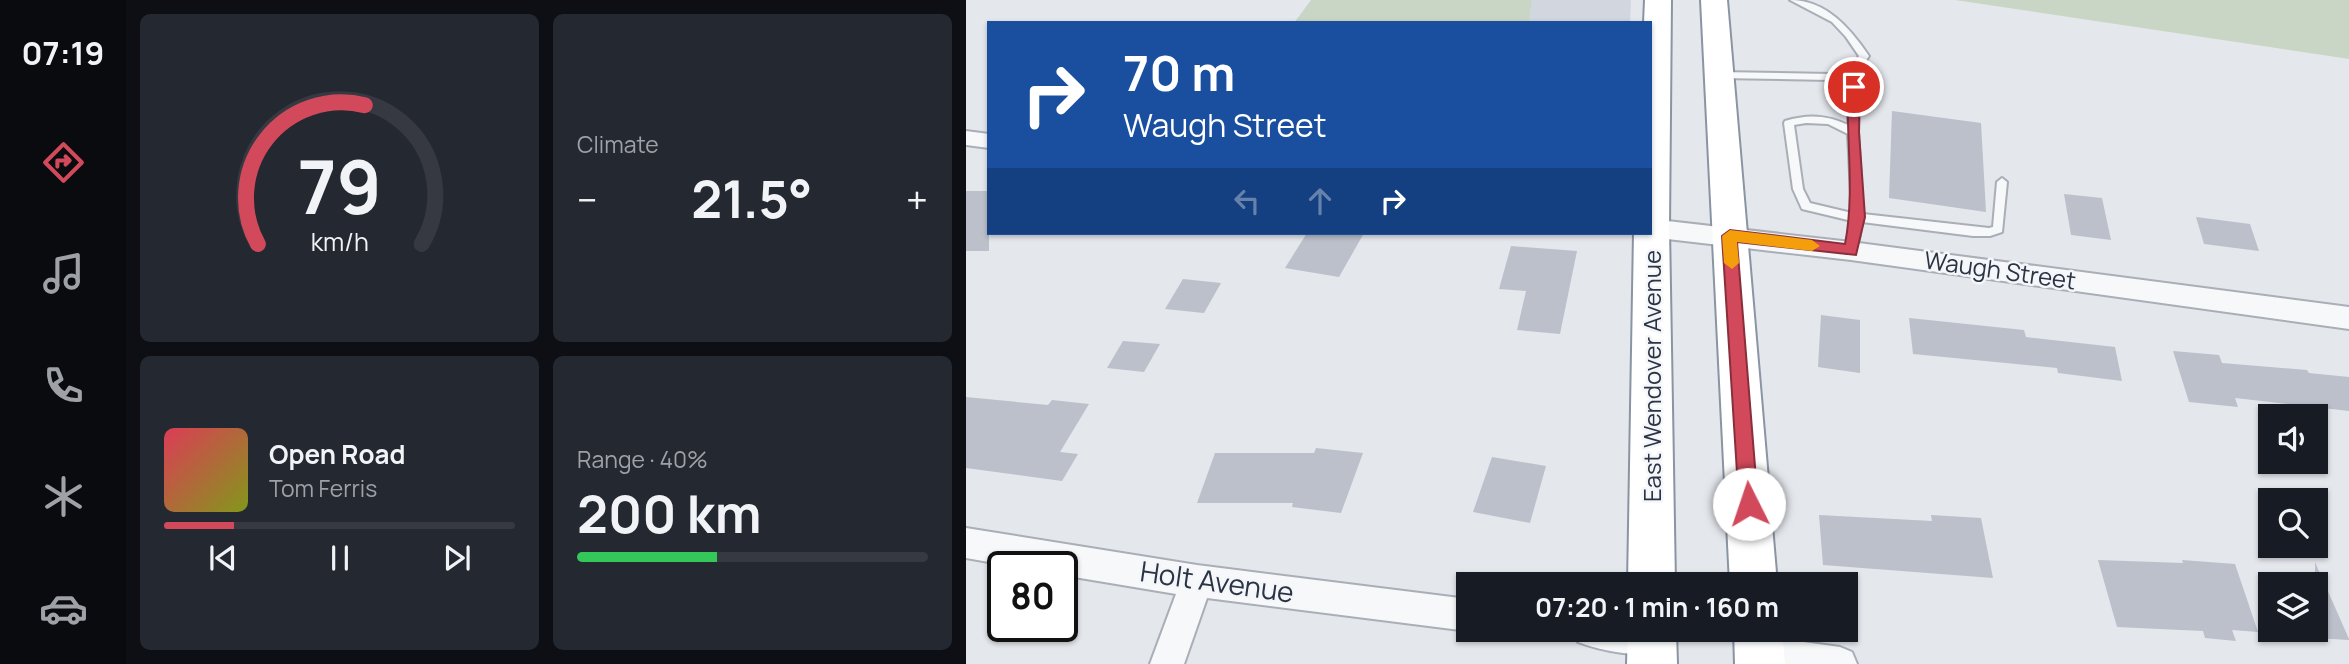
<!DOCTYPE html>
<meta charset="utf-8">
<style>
body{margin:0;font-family:Manrope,sans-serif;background:#242831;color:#f1f3f6;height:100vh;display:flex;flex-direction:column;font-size:26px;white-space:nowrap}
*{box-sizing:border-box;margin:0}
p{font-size:23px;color:#9ea1a6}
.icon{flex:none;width:38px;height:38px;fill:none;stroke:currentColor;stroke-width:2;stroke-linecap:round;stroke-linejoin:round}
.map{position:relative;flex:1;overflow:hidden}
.drawer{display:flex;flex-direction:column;gap:14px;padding:14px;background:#0d0f14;width:840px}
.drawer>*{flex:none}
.guide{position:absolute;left:21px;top:21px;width:665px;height:214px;border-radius:0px;box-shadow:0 2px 5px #0004;background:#1a4fa0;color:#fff;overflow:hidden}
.fabs{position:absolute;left:1292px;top:404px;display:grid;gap:14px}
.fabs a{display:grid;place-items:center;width:70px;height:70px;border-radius:0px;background:#171b24;box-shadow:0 2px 5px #0004;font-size:35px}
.speed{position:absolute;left:21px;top:551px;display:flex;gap:14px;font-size:35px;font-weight:700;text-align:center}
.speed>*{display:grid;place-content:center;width:91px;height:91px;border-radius:50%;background:#171b24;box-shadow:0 2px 5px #0004;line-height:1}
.speed .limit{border:4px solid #111;border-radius:10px;background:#fff;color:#111}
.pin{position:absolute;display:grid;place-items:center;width:60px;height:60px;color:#fff;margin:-30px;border:4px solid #fff;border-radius:50%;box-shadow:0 2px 7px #0007}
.me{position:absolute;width:77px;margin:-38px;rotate:356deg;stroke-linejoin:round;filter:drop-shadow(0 0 5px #0008)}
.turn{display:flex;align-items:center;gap:24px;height:147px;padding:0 21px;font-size:32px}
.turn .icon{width:91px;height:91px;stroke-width:2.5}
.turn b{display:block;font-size:49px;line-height:60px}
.lanes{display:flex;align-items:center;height:66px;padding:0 21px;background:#0003;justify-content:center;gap:35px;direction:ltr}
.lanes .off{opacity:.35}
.big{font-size:52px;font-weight:700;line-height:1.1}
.drawer .widget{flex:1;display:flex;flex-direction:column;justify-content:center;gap:10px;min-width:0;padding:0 24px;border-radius:10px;background:#242831}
.drawer .dial{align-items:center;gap:0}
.dial svg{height:182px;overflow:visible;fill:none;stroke:#363941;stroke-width:7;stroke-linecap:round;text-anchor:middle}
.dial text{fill:#f1f3f6;stroke:none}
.song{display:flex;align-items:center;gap:21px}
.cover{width:84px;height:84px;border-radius:10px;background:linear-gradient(135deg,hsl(350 70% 55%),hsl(70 70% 35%))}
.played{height:7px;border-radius:4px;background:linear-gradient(90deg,#d1495b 20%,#363941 20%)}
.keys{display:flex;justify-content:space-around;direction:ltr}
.heat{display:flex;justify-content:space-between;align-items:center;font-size:38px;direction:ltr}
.charge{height:10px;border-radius:5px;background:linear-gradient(90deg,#34c759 40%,#363941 0)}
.drawer .tiles{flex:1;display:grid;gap:14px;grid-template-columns:repeat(2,1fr)}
.trip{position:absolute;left:490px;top:572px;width:402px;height:70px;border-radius:0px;background:#171b24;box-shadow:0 2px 5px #0004;font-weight:700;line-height:70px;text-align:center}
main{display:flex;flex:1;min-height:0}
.dock{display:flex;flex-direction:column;width:126px;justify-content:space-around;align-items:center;background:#090b0e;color:#9ea1a6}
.dock .icon{width:49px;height:49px}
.dock .selected{color:#d1495b}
.dock b{font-size:32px;color:#f1f3f6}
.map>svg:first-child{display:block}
.built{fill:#d2d6de}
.green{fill:#c9d6c5}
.building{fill:#bbc0ca}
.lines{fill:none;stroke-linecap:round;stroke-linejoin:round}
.lane-casing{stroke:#a9aeb7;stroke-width:4}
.street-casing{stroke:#a9aeb7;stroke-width:4}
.highway-casing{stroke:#8b94a3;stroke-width:4}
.lane{fill:#f7f8fa;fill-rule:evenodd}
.street{fill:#f7f8fa;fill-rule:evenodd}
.highway{fill:#fff;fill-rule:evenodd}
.route{fill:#d1495b;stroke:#882f3b;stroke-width:2}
.slow{fill:#f59e0b}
.labels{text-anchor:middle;stroke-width:5;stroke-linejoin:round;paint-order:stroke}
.street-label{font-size:24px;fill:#2b3445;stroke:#f4f6f9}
.near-street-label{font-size:28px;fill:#2b3445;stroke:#f4f6f9}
</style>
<main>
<nav class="dock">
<b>07:19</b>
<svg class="icon selected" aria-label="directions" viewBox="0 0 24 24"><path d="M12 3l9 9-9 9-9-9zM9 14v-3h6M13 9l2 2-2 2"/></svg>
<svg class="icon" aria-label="music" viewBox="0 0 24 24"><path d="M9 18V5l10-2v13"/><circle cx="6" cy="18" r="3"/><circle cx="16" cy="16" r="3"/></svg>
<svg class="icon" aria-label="phone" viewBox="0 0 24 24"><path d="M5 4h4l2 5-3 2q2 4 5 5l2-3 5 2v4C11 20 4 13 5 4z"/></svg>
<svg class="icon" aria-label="climate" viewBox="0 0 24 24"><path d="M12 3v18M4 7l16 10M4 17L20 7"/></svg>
<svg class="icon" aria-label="car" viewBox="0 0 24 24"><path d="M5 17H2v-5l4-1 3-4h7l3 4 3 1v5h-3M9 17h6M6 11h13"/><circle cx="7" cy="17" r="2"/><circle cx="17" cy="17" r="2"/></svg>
</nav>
<section class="drawer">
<div class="tiles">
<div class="widget dial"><svg viewBox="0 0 100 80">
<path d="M14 69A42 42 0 1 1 86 69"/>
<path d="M14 69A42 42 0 0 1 61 8" stroke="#d1495b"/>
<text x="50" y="56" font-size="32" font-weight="700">79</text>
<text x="50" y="72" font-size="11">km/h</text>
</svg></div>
<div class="widget"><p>Climate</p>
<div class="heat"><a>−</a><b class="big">21.5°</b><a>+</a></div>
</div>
<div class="widget">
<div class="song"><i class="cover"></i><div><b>Open Road</b><p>Tom Ferris</p></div></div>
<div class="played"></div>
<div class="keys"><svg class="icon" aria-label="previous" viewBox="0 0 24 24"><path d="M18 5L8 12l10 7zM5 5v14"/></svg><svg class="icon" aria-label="pause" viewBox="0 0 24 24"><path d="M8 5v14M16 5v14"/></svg><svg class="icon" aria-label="next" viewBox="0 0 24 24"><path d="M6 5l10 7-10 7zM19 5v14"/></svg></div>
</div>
<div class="widget"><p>Range · 40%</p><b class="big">200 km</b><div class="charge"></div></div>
</div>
</section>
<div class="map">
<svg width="1383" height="664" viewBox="0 0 1383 664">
<rect width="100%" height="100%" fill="#e4e7ec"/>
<path class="built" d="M566,0H665L664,23H563Z"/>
<g class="green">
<path d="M345,0H566L563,23H328Z"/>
<path d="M989,0H1383V59Z"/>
</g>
<g class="building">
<path d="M926,111L1015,123L1020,212L923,198Z"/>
<rect x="0" y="191" width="23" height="60"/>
<path d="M1098,194L1136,198L1145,240L1105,235Z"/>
<path d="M1230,217L1284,224L1293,251L1238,244Z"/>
<path d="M341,233H398L373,277L319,268Z"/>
<path d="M545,246L611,251L594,334L551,330L560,291L533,289Z"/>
<path d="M217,279L255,283L238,313L199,309Z"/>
<path d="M855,315L894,320V373L852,367Z"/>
<path d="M943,318L1058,330L1060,337L1149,347L1156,381L1092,373L1091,368L947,354Z"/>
<path d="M157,341L194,344L178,372L141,368Z"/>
<path d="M1207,351L1253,355L1256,363L1341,370L1343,373L1383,377V411L1269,398L1272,407L1223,402Z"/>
<path d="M0,397L82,405L86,400L123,404L94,452L112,454L96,481L0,468Z"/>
<path d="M350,448L397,453L375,513L326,507L327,503H231L249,453H348Z"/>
<path d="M526,457L580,466L564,523L507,512Z"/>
<path d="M853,515L966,521L965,515L1015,518L1027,578L857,565Z"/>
<path d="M1132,560L1217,563L1216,560L1269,564L1292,632L1266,630L1270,641L1239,638L1237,631L1151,627Z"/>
<path d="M1349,562L1383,639V640L1349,638Z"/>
</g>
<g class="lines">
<g class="lane-casing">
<path id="lane" d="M824,0C860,0 884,28 903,56L893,71L892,132L897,214L1023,228L1027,227L1031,182L1036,178L1041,182L1036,232L1024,236H1007L896,222L891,251L885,255L879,251L886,221L836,209L827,189L818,123L819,121C842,114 861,115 882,125L883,75L865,80L753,78L748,75L753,72L865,74L885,69L893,56L880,37L866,22ZM840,123L862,124L882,134L886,213L844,203L837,189L828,125Z"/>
</g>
<g class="street-casing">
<g id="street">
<path d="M0,131L23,134V148L0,145Z"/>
<path d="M684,219L885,242L1383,307V329L885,260L684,237L675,233H684Z"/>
<path d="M0,528L231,565L502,599V630H506L502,631L241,598L218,664H184L210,594L96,575V567H51L0,558Z"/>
<path d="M607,630H699L703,638L698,650C675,659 635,651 612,642Z"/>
<path d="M793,636L874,647L886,652L891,664H781L776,653L781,641Z"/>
</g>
</g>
<g class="highway-casing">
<g id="highway">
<path d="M679,0H705L703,228L709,584H662L668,233H684V23H678Z"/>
<path d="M735,0H761L811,584H764Z"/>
<path d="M662,630H710L711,664H661Z"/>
<path d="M768,630H816L819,664H769Z"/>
</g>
</g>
<use href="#lane" class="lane"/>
<use href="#street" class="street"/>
<use href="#highway" class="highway"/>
</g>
<path class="route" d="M888,83L894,87L893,132L899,217L890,255L771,242L792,504L789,510L783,513L776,510L773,504L756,236L764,230L879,244C889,193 880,139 882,87Z"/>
<path class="slow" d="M764,230L846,240L854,246L846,251L771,242L773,263L766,269L758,263L756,236Z"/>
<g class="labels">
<g class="street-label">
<text transform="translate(1034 271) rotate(8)" y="8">Waugh Street</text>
<text transform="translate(687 376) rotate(-90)" y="8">East Wendover Avenue</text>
</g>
<g class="near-street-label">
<text transform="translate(251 582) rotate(8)" y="10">Holt Avenue</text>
</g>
</g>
</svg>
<div class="fabs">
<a><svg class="icon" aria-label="sound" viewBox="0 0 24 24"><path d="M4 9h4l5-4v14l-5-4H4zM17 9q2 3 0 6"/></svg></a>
<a><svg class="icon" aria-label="search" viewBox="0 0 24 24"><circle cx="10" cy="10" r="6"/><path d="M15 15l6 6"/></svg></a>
<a><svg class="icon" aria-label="layers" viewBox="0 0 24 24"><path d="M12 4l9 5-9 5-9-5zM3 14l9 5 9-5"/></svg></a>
</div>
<div class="speed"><div class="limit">80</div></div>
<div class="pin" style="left:888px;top:87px;background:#d93025"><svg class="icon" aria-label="arrive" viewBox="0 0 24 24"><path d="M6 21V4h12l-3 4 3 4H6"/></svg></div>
<svg class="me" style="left:783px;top:504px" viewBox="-20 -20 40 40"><circle r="19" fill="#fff"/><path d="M0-13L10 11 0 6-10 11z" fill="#d1495b"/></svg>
<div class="trip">07:20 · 1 min · 160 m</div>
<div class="guide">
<div class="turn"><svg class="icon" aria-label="right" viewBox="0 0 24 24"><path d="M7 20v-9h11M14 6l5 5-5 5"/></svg><div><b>70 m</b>Waugh Street</div></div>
<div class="lanes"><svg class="icon off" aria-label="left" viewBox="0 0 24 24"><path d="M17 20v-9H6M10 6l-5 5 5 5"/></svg><svg class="icon off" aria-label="ahead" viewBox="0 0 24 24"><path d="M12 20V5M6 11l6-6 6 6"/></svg><svg class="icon" aria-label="right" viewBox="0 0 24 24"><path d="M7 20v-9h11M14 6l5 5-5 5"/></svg></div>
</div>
</div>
</main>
